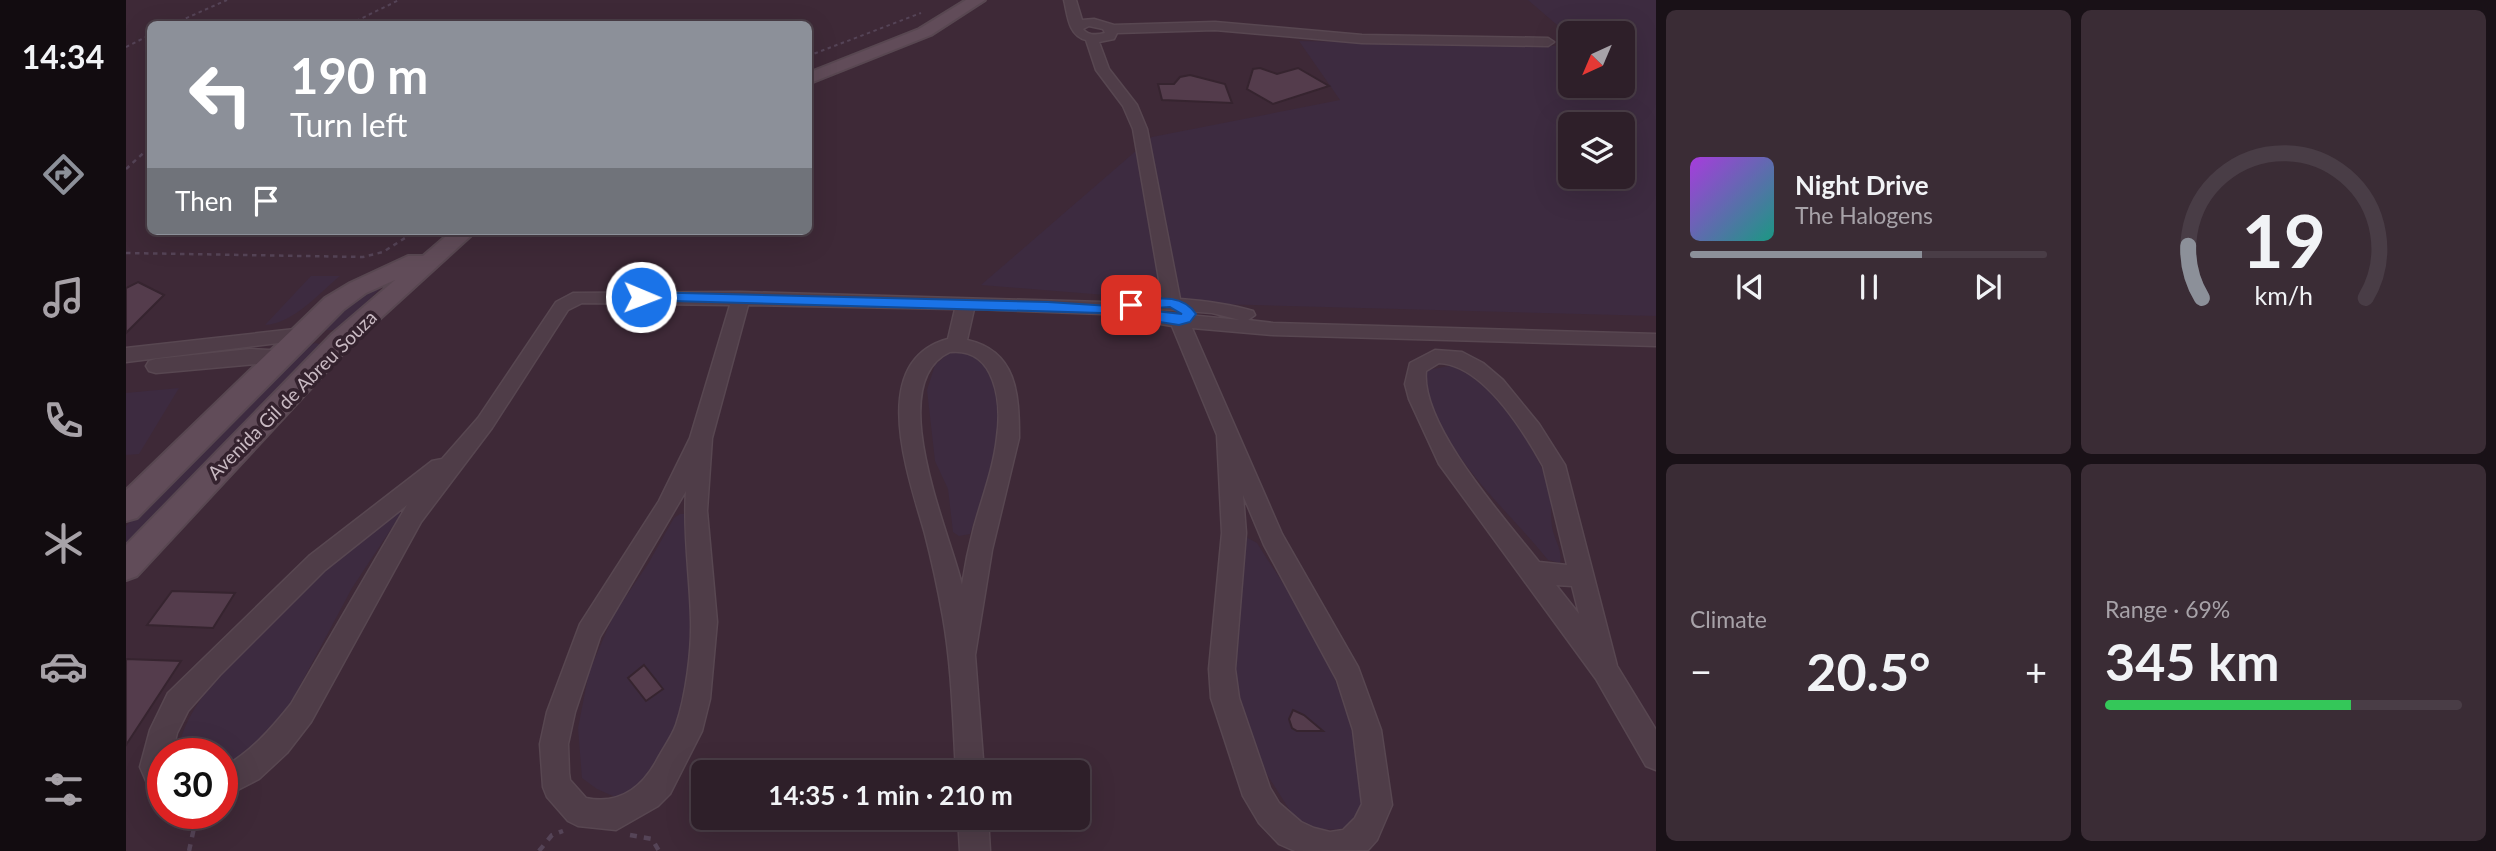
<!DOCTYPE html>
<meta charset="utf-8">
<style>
body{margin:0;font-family:Lato,sans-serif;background:#3a2c35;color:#f1f3f6;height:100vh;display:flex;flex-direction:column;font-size:26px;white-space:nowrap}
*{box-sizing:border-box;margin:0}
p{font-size:23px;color:#a7a2a8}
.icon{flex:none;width:38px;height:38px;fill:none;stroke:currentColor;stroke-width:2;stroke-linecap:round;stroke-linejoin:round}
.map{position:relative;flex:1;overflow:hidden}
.details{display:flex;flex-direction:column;gap:10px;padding:10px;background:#191117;width:840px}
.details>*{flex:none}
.banner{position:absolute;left:21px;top:21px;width:665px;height:214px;border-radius:10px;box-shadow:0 7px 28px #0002,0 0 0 2px #493d46;background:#8c9099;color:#fff;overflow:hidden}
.needle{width:46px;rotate:224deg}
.buttons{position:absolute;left:1432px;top:21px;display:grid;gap:14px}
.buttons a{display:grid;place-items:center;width:77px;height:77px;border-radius:10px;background:#2e1f29;box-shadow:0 7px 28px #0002,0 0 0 2px #493d46;font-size:35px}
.speed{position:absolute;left:21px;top:738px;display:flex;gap:14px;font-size:35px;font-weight:700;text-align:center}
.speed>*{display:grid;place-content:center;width:91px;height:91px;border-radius:50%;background:#2e1f29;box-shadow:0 7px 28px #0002,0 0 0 2px #493d46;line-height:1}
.speed .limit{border:10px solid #d22;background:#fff;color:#111}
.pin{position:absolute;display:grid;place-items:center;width:60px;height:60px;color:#fff;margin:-30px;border-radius:14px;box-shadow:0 4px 10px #0006}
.me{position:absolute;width:77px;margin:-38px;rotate:91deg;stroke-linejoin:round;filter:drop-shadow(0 0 5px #0008)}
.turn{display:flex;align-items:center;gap:24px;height:147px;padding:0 28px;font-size:32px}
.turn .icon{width:91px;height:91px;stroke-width:2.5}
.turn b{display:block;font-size:49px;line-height:60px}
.then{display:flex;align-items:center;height:66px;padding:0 28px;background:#0003;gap:14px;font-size:26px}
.big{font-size:52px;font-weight:700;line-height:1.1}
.details .tile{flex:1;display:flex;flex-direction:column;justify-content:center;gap:10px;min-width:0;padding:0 24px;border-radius:10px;background:#3a2c35}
.details .dial{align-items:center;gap:0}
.dial svg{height:182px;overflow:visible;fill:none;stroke:#493d46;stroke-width:7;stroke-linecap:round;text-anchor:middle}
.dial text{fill:#f1f3f6;stroke:none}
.song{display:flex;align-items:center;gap:21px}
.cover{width:84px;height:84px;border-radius:10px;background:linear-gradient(135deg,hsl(280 70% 55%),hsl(170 70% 35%))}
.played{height:7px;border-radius:4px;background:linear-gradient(90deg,#8c9099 65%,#493d46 65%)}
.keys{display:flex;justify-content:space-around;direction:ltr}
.heat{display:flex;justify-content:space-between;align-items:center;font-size:38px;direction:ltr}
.charge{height:10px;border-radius:5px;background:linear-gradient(90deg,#34c759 69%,#493d46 0)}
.details .tiles{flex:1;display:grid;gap:10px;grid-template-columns:repeat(2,1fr)}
.trip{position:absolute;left:565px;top:760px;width:399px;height:70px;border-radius:10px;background:#2e1f29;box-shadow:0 7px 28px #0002,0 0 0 2px #493d46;font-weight:700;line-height:70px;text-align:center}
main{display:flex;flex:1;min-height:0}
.tab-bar{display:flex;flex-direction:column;width:126px;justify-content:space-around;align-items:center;background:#120c10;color:#a7a2a8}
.tab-bar .icon{width:49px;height:49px}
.tab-bar .selected{color:#8c9099}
.tab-bar b{font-size:32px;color:#f1f3f6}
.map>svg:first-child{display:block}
.green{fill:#3d2b40;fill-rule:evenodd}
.building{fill:#543c4c;stroke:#36242f;stroke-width:2}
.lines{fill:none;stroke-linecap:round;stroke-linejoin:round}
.street-casing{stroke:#584751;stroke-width:3}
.secondary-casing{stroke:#584751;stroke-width:4}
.path-far2{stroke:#554457;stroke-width:2;stroke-dasharray:3.5 3.5;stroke-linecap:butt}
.path-far1{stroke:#554457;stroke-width:2.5;stroke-dasharray:4.5 4.5;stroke-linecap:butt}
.path{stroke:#554457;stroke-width:4.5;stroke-dasharray:7 7;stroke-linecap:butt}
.street{fill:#4f3d48;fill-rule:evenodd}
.secondary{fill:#614c59;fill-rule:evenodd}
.route{fill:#1a73e8;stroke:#114b97;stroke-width:2;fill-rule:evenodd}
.labels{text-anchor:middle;stroke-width:7;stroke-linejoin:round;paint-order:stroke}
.street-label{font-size:19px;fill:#c9bac3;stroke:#34222e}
</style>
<main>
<nav class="tab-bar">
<b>14:34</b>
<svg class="icon selected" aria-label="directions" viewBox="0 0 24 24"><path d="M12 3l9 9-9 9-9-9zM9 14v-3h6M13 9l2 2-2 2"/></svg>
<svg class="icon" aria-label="music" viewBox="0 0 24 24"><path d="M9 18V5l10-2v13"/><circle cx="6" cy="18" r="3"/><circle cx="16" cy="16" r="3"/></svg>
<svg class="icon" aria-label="phone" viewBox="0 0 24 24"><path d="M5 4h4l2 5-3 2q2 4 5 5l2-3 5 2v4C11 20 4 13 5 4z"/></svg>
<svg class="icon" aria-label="climate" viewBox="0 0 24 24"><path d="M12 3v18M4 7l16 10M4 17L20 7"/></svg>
<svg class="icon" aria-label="car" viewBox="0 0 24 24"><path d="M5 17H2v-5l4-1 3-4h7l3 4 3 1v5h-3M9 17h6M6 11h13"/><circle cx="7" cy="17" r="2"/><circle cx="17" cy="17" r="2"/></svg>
<svg class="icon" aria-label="filters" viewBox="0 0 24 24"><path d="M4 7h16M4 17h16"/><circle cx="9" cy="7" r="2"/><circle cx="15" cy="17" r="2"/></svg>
</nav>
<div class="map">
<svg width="1530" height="851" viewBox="0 0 1530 851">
<rect width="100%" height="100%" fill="#3e2937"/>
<g class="green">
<path d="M1402,0H1530V316L1090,304L855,285L1026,137L1214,100L1173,41L1444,46V86H1496V33H1444V36ZM1444,124H1496V177H1444Z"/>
<path d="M185,276H214C193,293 167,324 139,325Z"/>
<path d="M262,281L212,330H199L198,327L234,293Z"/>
<path d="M189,343L199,345L0,551V526L176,348Z"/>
<path d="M841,349L872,378L878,430L844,534L833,536L827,532L822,489L809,461L801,390L809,365L824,352Z"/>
<path d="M1324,366C1363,376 1410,446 1422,484C1427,499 1424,511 1426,527C1428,539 1437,551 1434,563L1422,560C1380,508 1336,474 1308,411C1302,397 1295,385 1301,370Z"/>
<path d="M53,388L13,454L0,455V393Z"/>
<path d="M269,509L275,514L226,588L161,710L136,741L96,769V754H53C51,688 216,551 269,509Z"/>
<path d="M554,514H558L564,523C565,596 577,739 509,789C504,792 496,794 489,797L471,789L456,778L452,728L463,672L488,614L522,564L548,518Z"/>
<path d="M1120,537L1131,543C1152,577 1176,608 1194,644C1209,673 1246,779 1237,809C1229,838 1192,830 1172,823L1140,773L1119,725L1105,660L1116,542Z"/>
</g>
<g class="building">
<path d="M1134,68L1151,74L1172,68L1203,86L1147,104L1121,89L1127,69Z"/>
<path d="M1064,75L1099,84L1106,103L1036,100L1032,84H1048L1054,77Z"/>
<path d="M12,282L38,295L0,333V288Z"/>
<path d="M46,591L109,593L87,628L21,625Z"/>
<path d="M0,659L55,661L0,745Z"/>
<path d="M518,665L537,689L520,701L502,678Z"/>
<path d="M1167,710L1178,715L1197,731H1171L1166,728L1163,719Z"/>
</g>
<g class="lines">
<g class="street-casing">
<g id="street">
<path d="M938,0H950L956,20L968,19L988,25L1089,22L1236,35L1422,38L1428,42L1422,46L1236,43L1089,30L991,33L988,39L973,42L983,69L1011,105L1021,129L1054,299C1079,301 1103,304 1127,311L1129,315L1122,320L1147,323L1530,334V346L1147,335L1066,328L1156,534L1232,667L1255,730L1266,805L1251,840L1242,850L1169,851L1153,844L1133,823L1117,796L1085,698L1083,669L1096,533L1091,435L1046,326L976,314L848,309L841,340C891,351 893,394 893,438L866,550L849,655L858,772H830C827,720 826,668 817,617C812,589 806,561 799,534C784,480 739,361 822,339L829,309L622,305L586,438L581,511L591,622L584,699L576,731L544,794L532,806L490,830L452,826L442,821L421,797L417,787L414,744L421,712L454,624L533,501L564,438L604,305L456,303L442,310L366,428L295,522L185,722L161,753L133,779L96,798V768C125,752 145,729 165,704L281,505L199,570L94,675L62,711L51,733L46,754H37V801L27,797L14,767L24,730L42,693L183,556L306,461L316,459L352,418L430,302L447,293L615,292L976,302L1041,313L1114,320L1086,313L1034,309L1025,303L1028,299L1036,297L1007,129L997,106L970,70L960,40C942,35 942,16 938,0ZM963,26L977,29L979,33C971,35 962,36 957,29ZM824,352C870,347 876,403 871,437C868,467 856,498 848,527C843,546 839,565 836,585C824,533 756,383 824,352ZM560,491C557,534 564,576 565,619C566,650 560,696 550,725C546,736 538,747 532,758C517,787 494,805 460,798L444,780L443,773L442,744L449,712L474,637ZM1117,495L1138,545L1211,680L1227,730L1236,804L1229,818L1217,830L1204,832L1188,828L1175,822L1153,803L1144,788L1113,698L1109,669L1120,533Z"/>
<path d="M178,328L185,329L187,334L185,339L0,362V348Z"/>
<path d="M124,349L163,351L166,356L163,361L30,373L23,371L20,366L23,361L30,359Z"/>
<path d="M1309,350L1336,352L1357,363L1377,380L1413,424L1439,465L1491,666L1530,730V770L1520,766L1470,679L1313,464L1283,399L1279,384L1284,363ZM1313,363C1357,365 1397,430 1417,466L1441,565L1413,562C1380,520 1294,425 1300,371ZM1430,585L1446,586L1453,614Z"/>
<path d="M832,817H862L864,851H834Z"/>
</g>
</g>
<g class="secondary-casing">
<g id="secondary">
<path d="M840,0H859L805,35L682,84V73L793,29Z"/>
<path d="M326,231H350L224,346L11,576L0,580V545L206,334L269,280L240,293L217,310L11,518L0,521V490L199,298L224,283L282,256H297Z"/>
</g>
</g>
<g class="path-far2">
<path d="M47,24L101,0"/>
<path d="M224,24L273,0"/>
<path d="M0,47L24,35"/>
<path d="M682,56L795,13"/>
</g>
<g class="path-far1">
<path d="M0,169L24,147"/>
<path d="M0,253L237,257L257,252L290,231"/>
</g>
<g class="path">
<path d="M504,835L526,839L533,851"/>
<path d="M63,851L71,814"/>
<path d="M413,851L426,835L437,831"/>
</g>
<use href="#street" class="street"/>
<use href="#secondary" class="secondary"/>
</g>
<path class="route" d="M515,292L922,302L999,307L1000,302L1005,301C1029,299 1055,292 1070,314L1064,322L1053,325L976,313L510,300V294ZM1044,307L1056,314L1011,309Z"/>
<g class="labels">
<g class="street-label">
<text transform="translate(166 395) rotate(-45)" y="7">Avenida Gil de Abreu Souza</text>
</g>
</g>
</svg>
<div class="buttons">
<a><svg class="needle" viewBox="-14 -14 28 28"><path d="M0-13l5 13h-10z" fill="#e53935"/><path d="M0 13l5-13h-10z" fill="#a7a2a8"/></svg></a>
<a><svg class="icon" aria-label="layers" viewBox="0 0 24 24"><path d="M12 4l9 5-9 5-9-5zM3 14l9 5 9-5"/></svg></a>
</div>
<div class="speed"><div class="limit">30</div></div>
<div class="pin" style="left:1005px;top:305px;background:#d93025"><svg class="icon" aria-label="arrive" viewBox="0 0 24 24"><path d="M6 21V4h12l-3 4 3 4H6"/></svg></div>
<svg class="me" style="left:515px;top:297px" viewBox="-20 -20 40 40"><circle r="17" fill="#1a73e8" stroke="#fff" stroke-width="3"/><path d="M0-11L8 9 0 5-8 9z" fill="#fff"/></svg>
<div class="trip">14:35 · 1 min · 210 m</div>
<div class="banner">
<div class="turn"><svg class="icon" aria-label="left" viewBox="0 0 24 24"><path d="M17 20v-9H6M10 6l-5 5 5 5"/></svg><div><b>190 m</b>Turn left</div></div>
<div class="then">Then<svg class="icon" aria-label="arrive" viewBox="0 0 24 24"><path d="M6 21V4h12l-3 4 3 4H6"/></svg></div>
</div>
</div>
<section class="details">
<div class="tiles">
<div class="tile">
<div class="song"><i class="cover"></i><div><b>Night Drive</b><p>The Halogens</p></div></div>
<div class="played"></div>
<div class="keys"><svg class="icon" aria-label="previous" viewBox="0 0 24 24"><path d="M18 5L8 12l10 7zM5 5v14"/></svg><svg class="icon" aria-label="pause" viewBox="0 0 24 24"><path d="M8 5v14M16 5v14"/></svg><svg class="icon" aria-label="next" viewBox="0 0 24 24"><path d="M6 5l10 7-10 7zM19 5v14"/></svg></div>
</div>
<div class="tile dial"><svg viewBox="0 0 100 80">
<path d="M14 69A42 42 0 1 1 86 69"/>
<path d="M14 69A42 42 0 0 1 8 46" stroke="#8c9099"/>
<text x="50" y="56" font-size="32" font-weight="700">19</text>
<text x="50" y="72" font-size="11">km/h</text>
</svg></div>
<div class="tile"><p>Climate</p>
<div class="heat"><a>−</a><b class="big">20.5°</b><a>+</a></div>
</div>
<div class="tile"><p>Range · 69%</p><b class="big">345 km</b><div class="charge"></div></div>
</div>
</section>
</main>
